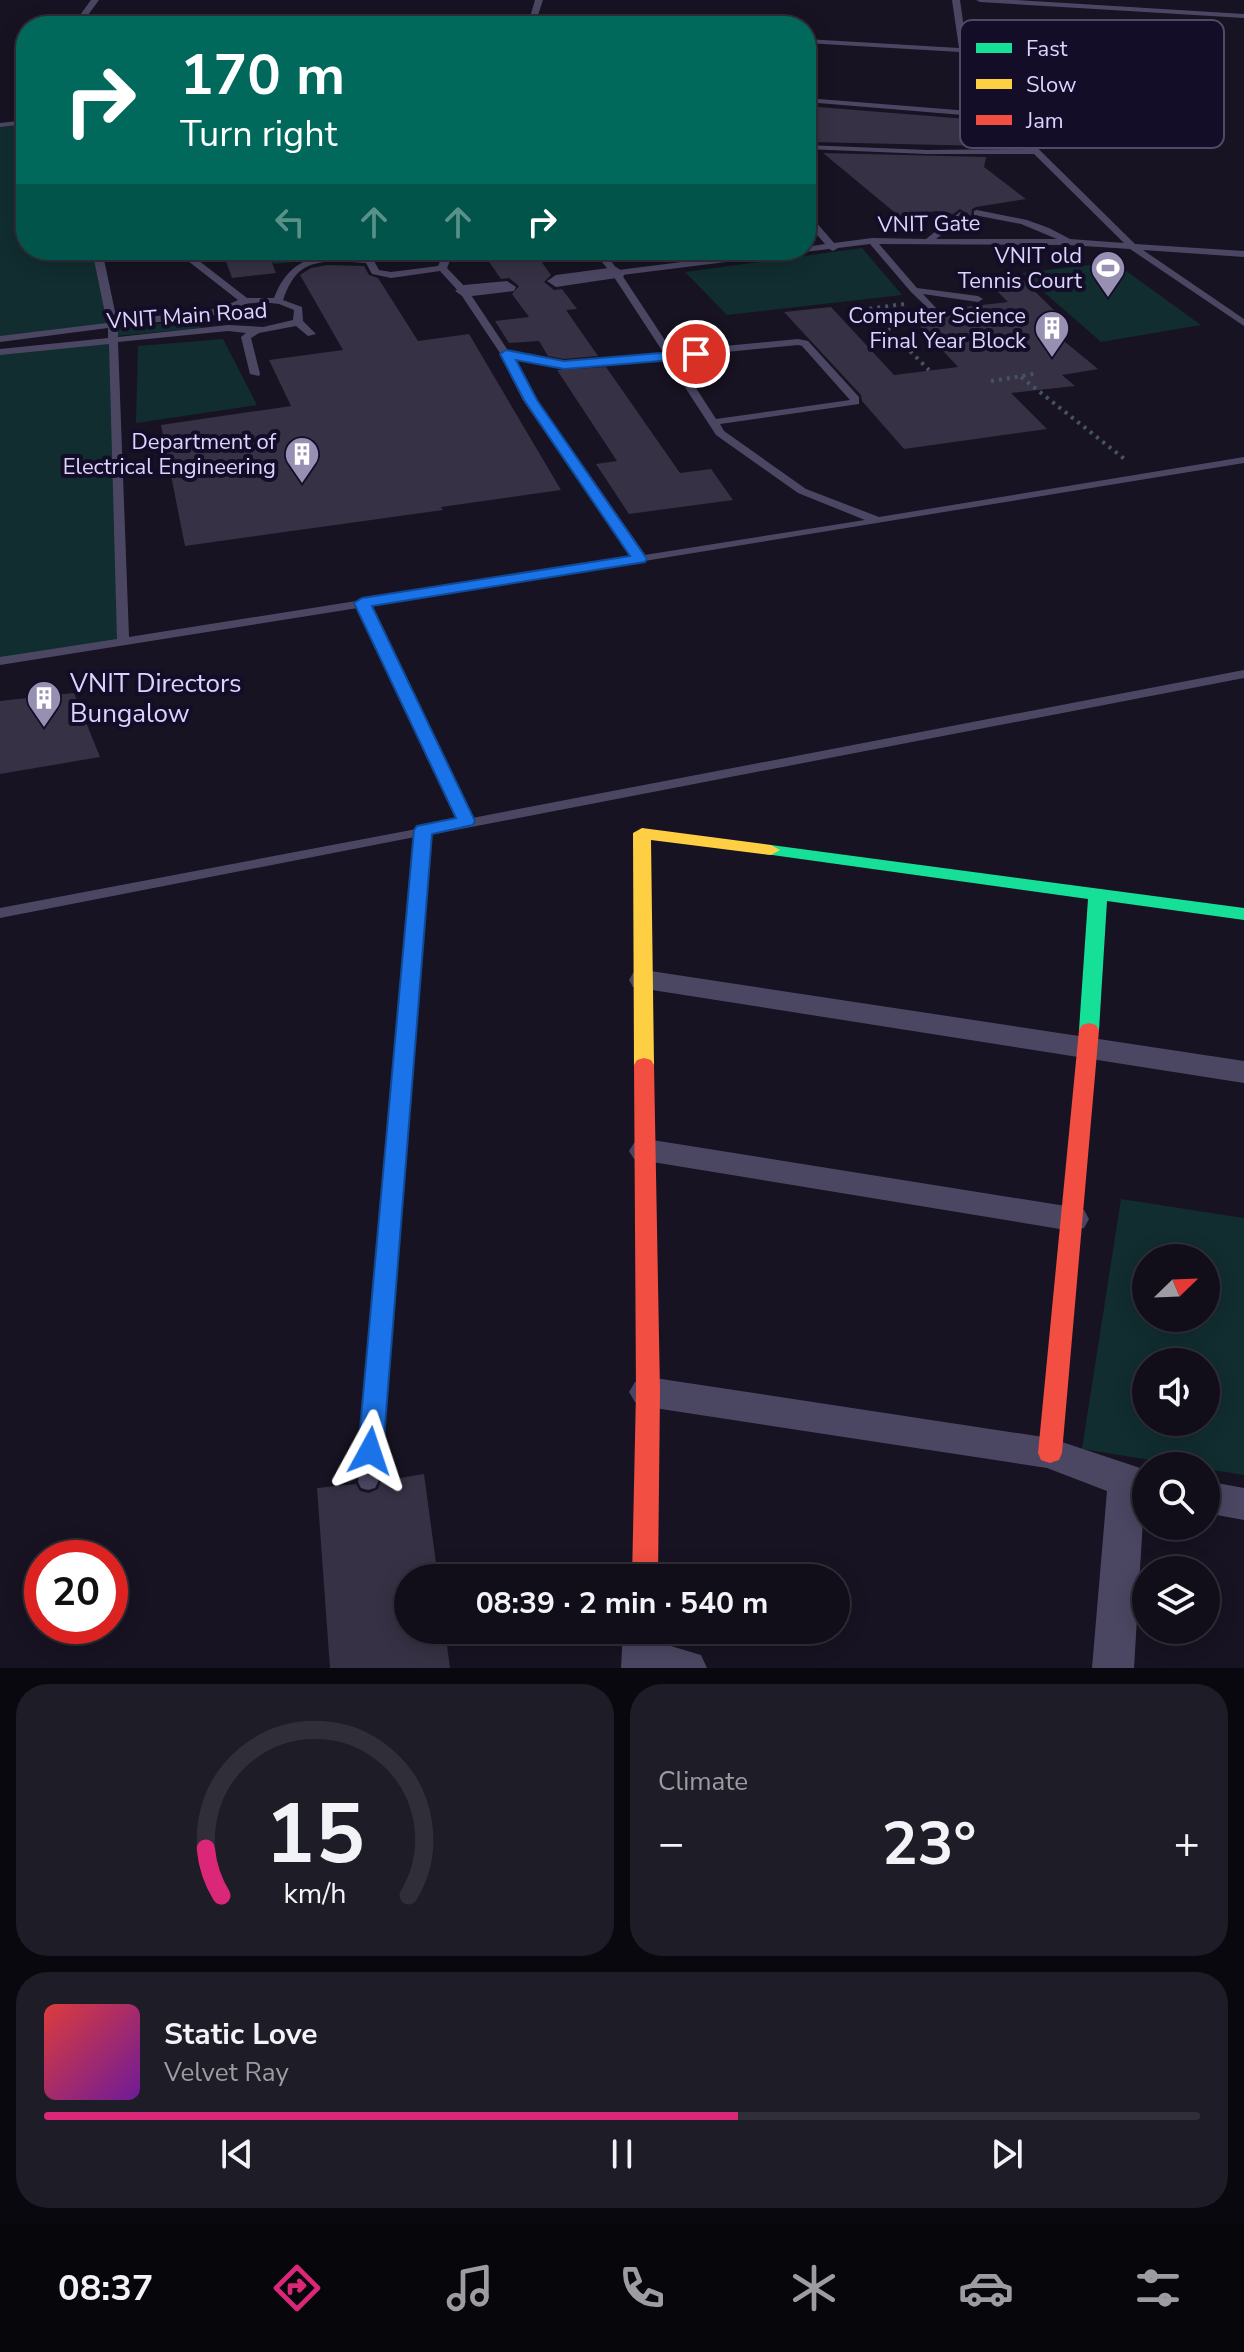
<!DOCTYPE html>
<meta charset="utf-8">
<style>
body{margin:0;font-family:"Nunito Sans",sans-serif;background:#1e1c27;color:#f1f3f6;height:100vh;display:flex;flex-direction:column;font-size:30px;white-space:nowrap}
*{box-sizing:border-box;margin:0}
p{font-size:26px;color:#9c9ca2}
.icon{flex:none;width:44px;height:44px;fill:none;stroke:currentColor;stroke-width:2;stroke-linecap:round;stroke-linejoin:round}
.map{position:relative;height:1668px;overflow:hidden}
.sheet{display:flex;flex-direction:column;gap:16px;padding:16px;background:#09080e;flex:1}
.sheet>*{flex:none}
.guide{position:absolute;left:16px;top:16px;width:800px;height:244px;border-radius:32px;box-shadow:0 4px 20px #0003,0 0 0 2px #302e39;background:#00695c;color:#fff;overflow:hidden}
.needle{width:52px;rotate:67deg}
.buttons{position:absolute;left:1132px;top:1244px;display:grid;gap:16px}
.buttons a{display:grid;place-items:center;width:88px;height:88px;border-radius:50%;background:#110e1a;box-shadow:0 4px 20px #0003,0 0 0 2px #302e39;font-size:40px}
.speed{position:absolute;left:24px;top:1540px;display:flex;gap:16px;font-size:40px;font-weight:700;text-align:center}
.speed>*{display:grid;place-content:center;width:104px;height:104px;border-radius:50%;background:#110e1a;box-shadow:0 4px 20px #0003,0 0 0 2px #302e39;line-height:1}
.speed .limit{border:12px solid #d22;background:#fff;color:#111}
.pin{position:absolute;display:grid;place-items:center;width:68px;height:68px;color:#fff;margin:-34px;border:4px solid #fff;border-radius:50%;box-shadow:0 2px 8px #0007}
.me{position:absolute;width:88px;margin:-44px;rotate:5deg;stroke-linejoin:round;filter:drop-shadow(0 0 6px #0008)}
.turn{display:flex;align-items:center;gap:28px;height:168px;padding:0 32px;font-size:36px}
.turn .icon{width:104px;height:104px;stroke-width:2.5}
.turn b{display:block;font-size:56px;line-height:68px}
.lanes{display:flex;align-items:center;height:76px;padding:0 32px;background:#0003;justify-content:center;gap:40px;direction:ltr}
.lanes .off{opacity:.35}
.big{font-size:60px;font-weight:700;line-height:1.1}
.sheet .card{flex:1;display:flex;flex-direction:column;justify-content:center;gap:12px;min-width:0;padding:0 28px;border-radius:32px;background:#1e1c27}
.sheet .dial{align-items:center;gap:0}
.dial svg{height:208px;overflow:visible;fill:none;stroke:#302e39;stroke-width:7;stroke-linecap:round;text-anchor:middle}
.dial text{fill:#f1f3f6;stroke:none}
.song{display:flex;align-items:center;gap:24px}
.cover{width:96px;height:96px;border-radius:12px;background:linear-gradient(135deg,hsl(0 70% 55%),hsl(280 70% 35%))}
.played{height:8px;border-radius:4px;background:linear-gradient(90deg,#db2777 60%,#302e39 60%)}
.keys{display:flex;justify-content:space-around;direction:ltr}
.heat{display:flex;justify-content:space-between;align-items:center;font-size:44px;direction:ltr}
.sheet .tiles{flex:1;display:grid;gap:16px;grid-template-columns:1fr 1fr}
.card:last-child{grid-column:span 2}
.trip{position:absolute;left:394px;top:1564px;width:456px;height:80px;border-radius:40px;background:#110e1a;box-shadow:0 4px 20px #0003,0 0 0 2px #302e39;font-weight:700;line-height:80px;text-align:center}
.dock{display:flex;height:128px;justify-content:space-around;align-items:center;background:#07060a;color:#9c9ca2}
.dock .icon{width:56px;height:56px}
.dock .selected{color:#db2777}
.dock b{font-size:36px;color:#f1f3f6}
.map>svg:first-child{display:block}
.green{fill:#112d30;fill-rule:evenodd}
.building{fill:#363144}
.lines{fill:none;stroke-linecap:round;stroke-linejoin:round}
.path{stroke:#455364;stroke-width:4;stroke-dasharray:3 5;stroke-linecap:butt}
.lane{fill:#4b4763;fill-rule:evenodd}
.street{fill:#4b4763;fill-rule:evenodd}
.fast{fill:#16e098;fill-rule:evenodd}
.slow{fill:#ffcf43;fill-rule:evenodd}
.jam{fill:#f24e42;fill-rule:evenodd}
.route{fill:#1a73e8;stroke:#114b97;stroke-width:2}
.labels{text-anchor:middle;stroke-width:8;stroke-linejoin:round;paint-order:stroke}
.far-street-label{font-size:22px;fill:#dcd4ff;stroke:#140d28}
.far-poi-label{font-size:22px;fill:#dcd4ff;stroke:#140d28;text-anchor:end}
.poi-label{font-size:26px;fill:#dcd4ff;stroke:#140d28;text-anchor:start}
.key{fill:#140d28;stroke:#504968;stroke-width:2}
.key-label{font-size:22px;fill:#dcd4ff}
</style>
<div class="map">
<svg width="1244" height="1668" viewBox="0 0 1244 1668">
<rect width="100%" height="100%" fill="#171322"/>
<g class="green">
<path d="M26,123V250H97L113,326L0,339V126Z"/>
<path d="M862,248L902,295L727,315L685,272Z"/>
<path d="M268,250H360L363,256L273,264Z"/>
<path d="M1114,262L1201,325L1101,342L1022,273Z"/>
<path d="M197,319L201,328L117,336L119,329Z"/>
<path d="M113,339L123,641L0,660V352Z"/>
<path d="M223,339L257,405L136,423L138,346Z"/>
<path d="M1121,1199L1244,1218V1475L1206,1469V1466H1187L1082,1449ZM1146,1258H1206V1318H1146ZM1146,1362H1206V1422H1146Z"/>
</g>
<g class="building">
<path d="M806,106L992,121L988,146L810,142L806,139Z"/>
<path d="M823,153L986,157L984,167L1026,199L976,207L972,209L971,216L960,209L953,214L937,211L899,216Z"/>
<path d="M222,250H267L276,273L232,278Z"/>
<path d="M533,250L551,275L544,282L554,290L562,289L577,309L566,310L598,356L564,359L548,356L539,341L509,343L495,321L529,317L512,294L519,286L509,278L501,279L487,259Z"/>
<path d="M327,265L364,266L369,275L378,278L418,341L469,334L561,490L441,507L443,510L185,546L161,425L291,406L269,360L343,350L300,275L311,268Z"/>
<path d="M1016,273L1059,315L1036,318L1098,369L1062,375L1075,386L1011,393L1047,429L904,449L862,401L861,395L784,312L831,307L894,375L958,367L908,313L927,311L931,314L938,310L1008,302L983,277Z"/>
<path d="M606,367L680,473L711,469L733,500L629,514L596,464L617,461L557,370Z"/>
<path d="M74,693L100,757L0,774V701Z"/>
<path d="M424,1474L438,1578H408V1630H445L450,1668H330L317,1488L356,1484L360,1491L369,1493L378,1489L381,1481Z"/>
</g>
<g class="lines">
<g class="path">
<path d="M904,304L868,309L929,370"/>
<path d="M1021,377L1127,461"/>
<path d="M991,381L1034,374"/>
</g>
<g class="lane">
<path d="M91,0H99L80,26H72Z"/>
<path d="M535,0H543L535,24L543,26H258L262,24H528Z"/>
<path d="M952,0H960L967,50L1004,115L1135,244L1244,251V257L1143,250L1244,319V326L1130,249L1068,245L879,244L917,288L978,296L983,299L978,302L923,294L936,308L931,311L911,292L870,244L838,248L833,251L829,249L622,275L672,351L798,339L808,341L859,397V404L720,424L724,431L806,489L879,517L1244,457V463L369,606L472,818L1244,670V678L430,835L378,1482L375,1488L368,1490L361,1488L358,1482L415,837L0,918V908L459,821L358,608L0,665V657L117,639L109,344L0,355V349L108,338V328L0,342V336L107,323L92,250H102L117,321L221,308L238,300L188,261L179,250H189L194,257L247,298H274C292,251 326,253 370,258L373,259L379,270L391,272L438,266L442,257L437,256L433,250L459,254L486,250H509L504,253L459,260L451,258L447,268L467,289L509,352L564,362L663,352L612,274L592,250H602L618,270L778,250H806V247L825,244L806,222V213L809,214L834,243L872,238L926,239L960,212L964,215L963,217L936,239H1057L1021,224L974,215V211L977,210L1027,220L1049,228L1070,239L1124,243L1034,154H927L806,149V145L927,150L1029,149L999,118L806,102V98L995,113L960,52L806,43V39L959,48ZM338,261L366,263L372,274L391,278L440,271L460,293L502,356L564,368L666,358L716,435L798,493L865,520L129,637L118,342L228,331L246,333L241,337L250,374L259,376L260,374L251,338L259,333L296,326L308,336L316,334L303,321L302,307L283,300C294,269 306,262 338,261ZM262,302L279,304L294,310L293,320L263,327L228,325L118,337V327L224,314L245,304ZM798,345L802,346L850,400L716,419L676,357Z"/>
<path d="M976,0H1015L1244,14V18L980,2Z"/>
<path d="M26,120V124L0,127V123Z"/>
</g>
<g class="street">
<path d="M616,267L625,273L623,277L556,287L547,281L556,275Z"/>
<path d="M507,281L516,287L514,291L464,297L455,291L464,285Z"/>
<path d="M644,970L1244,1061V1083L633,987L629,980L633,973Z"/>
<path d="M646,1139L1072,1207L1084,1210L1089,1219L1084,1228L1072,1231L634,1159L629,1151L634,1143Z"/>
<path d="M648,1377L1050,1438L1146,1470L1134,1668H1092L1107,1491L1047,1468L648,1407L635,1402L629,1392L635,1382Z"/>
<path d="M1206,1481L1244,1488V1520L1206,1513Z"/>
<path d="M623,1630H665L664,1644L701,1655L707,1668H621Z"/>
</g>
<path class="fast" d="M771,845L1244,908V920L1107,901L1099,1030L1096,1035H1082L1079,1030L1088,899L765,854L762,850Z"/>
<path class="slow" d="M642,828L771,845L780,850L771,855L651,840L654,1065L651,1070H637L634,1065L633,833Z"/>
<g class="jam">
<path d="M506,350L512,354L537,400L648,559L645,562H635L523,400L500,354Z"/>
<path d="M1089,1023L1096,1025L1099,1030L1062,1453L1059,1460L1050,1463L1041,1460L1038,1453L1079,1030L1082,1025Z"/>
<path d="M644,1058L651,1060L654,1065L660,1392L658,1578H632L636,1392L634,1065L637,1060Z"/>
</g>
</g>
<path class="route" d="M506,350L564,361L696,350L702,354L696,358L564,369L516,360L537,400L647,559L645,562L372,606L475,821L473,825L432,834L383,1451L379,1458L370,1461L361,1458L358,1451L414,830L417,826L456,818L354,603L362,598L630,556L524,400L500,354Z"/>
<defs>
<g id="stadium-pin" transform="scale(1.8)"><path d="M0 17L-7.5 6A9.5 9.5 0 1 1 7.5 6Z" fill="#9790b2" stroke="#140d28"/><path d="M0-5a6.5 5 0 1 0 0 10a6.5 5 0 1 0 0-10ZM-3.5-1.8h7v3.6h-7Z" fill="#fff"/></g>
<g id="building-pin" transform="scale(1.8)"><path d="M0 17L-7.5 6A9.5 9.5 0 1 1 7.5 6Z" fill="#9790b2" stroke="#140d28"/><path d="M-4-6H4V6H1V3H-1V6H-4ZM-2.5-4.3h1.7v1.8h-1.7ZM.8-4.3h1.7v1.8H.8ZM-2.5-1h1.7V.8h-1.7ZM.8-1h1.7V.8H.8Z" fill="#fff"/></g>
</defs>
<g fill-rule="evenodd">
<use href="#stadium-pin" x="1108" y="268"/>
<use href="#building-pin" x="1052" y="328"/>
<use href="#building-pin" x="302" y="454"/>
<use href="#building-pin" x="44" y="698"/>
</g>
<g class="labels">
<g class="far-street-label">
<text transform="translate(929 223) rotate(-1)" y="8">VNIT Gate</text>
<text transform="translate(187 315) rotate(-4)" y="8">VNIT Main Road</text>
</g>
<g class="far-poi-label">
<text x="1082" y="263">VNIT old<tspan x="1082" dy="25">Tennis Court</tspan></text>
<text x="1026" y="323">Computer Science<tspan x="1026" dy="25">Final Year Block</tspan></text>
<text x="276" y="449">Department of<tspan x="276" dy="25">Electrical Engineering</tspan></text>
</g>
<g class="poi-label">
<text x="70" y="692">VNIT Directors<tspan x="70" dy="30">Bungalow</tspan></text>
</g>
</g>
<rect x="960" y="20" width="264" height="128" rx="12" class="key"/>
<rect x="976" y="43" width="36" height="10" fill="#16e098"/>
<rect x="976" y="79" width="36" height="10" fill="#ffcf43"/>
<rect x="976" y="115" width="36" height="10" fill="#f24e42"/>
<g class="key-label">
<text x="1026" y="56">Fast</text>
<text x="1026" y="92">Slow</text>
<text x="1026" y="128">Jam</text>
</g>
</svg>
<div class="buttons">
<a><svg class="needle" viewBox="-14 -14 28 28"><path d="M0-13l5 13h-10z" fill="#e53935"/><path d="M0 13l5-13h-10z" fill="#9c9ca2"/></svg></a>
<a><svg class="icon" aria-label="sound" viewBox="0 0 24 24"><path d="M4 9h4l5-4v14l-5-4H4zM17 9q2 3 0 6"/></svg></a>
<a><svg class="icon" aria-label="search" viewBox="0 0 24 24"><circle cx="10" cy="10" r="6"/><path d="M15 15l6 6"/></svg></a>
<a><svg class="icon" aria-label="layers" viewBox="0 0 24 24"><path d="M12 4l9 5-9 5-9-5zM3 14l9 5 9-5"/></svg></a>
</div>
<div class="speed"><div class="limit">20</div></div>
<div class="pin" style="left:696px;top:354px;background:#d93025"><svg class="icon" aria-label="arrive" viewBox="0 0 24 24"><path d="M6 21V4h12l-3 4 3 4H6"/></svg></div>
<svg class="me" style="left:370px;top:1451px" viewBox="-20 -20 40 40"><path d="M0-17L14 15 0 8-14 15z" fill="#1a73e8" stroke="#fff" stroke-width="4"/></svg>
<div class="trip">08:39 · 2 min · 540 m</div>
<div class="guide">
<div class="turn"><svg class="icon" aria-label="right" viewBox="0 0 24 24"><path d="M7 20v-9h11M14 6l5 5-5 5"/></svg><div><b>170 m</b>Turn right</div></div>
<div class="lanes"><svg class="icon off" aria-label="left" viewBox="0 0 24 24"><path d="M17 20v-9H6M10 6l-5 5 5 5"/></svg><svg class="icon off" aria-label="ahead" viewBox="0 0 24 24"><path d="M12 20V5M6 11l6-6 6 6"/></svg><svg class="icon off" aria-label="ahead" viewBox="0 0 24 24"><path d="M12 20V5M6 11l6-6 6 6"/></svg><svg class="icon" aria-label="right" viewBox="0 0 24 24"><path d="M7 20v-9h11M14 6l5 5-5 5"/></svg></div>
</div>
</div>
<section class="sheet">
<div class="tiles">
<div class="card dial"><svg viewBox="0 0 100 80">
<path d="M14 69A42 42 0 1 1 86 69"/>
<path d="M14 69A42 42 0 0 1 8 51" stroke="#db2777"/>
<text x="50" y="56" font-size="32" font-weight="700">15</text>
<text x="50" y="72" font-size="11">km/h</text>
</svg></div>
<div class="card"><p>Climate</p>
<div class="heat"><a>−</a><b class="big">23°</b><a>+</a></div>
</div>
<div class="card">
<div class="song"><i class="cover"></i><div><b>Static Love</b><p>Velvet Ray</p></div></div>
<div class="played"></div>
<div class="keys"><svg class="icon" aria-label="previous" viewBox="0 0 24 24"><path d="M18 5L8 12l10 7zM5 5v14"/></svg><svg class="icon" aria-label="pause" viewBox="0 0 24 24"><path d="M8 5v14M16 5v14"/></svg><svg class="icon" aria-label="next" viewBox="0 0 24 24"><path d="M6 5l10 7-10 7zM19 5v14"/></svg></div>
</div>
</div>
</section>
<nav class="dock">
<b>08:37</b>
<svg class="icon selected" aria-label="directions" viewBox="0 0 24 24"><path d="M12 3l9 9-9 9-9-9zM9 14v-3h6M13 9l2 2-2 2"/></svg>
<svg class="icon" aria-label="music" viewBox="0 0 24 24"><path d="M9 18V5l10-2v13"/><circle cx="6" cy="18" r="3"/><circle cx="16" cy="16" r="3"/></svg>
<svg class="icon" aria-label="phone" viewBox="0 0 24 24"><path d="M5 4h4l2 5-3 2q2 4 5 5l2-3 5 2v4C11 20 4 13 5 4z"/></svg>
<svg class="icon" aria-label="climate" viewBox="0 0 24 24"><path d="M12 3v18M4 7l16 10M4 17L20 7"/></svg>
<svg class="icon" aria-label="car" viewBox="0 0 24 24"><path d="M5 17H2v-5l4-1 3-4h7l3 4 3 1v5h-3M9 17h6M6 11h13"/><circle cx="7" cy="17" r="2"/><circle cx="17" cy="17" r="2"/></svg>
<svg class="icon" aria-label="filters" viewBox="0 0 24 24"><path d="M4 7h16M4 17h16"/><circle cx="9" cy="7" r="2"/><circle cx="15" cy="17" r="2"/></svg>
</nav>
